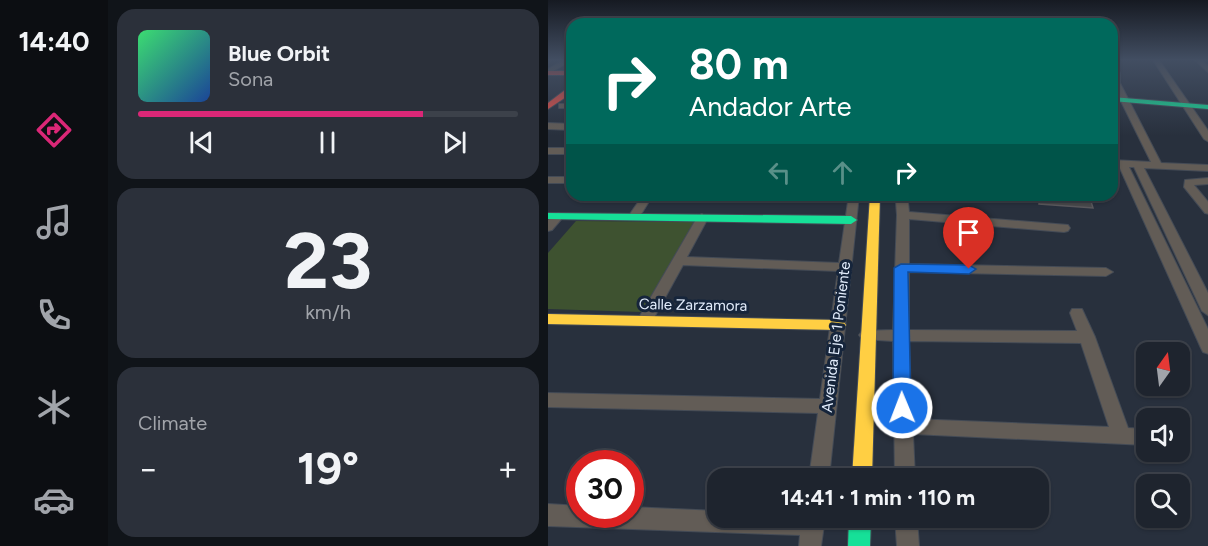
<!DOCTYPE html>
<meta charset="utf-8">
<style>
body{margin:0;font-family:Figtree,sans-serif;background:#2b303a;color:#f1f3f6;height:100vh;display:flex;flex-direction:column;font-size:22px;white-space:nowrap}
*{box-sizing:border-box;margin:0}
p{font-size:20px;color:#a1a4aa}
.icon{flex:none;width:33px;height:33px;fill:none;stroke:currentColor;stroke-width:2;stroke-linecap:round;stroke-linejoin:round}
.map{position:relative;flex:1;overflow:hidden}
.details{display:flex;flex-direction:column;gap:9px;padding:9px;background:#101419;width:440px}
.details>*{flex:none}
.banner{position:absolute;left:18px;top:18px;width:552px;height:183px;border-radius:18px;box-shadow:0 2px 4px #0004,0 0 0 2px #3c414a;background:#00695c;color:#fff;overflow:hidden}
.needle{width:39px;rotate:14deg}
.tools{position:absolute;left:588px;top:342px;display:grid;gap:12px}
.tools a{display:grid;place-items:center;width:54px;height:54px;border-radius:12px;background:#1e242e;box-shadow:0 2px 4px #0004,0 0 0 2px #3c414a;font-size:30px}
.speed{position:absolute;left:18px;top:450px;display:flex;gap:12px;font-size:30px;font-weight:700;text-align:center}
.speed>*{display:grid;place-content:center;width:78px;height:78px;border-radius:50%;background:#1e242e;box-shadow:0 2px 4px #0004,0 0 0 2px #3c414a;line-height:1}
.speed .limit{border:9px solid #d22;background:#fff;color:#111}
.pin{position:absolute;display:grid;place-items:center;width:51px;height:51px;color:#fff;margin:-62px -26px;border-radius:50% 50% 50% 0;rotate:-45deg;box-shadow:0 0 6px #0007}
.pin .icon{rotate:45deg}
.me{position:absolute;width:66px;margin:-33px;rotate:359deg;stroke-linejoin:round;filter:drop-shadow(0 0 4px #0008)}
.turn{display:flex;align-items:center;gap:21px;height:126px;padding:0 24px;font-size:27px}
.turn .icon{width:78px;height:78px;stroke-width:2.5}
.turn b{display:block;font-size:42px;line-height:51px}
.lanes{display:flex;align-items:center;height:57px;padding:0 24px;background:#0003;justify-content:center;gap:30px;direction:ltr}
.lanes .off{opacity:.35}
.big{font-size:45px;font-weight:700;line-height:1.1}
.details .card{flex:1;display:flex;flex-direction:column;justify-content:center;gap:9px;min-width:0;padding:0 21px;border-radius:18px;background:#2b303a}
.details .dial{align-items:center;gap:0}
.dial b{font-size:78px;line-height:1}
.song{display:flex;align-items:center;gap:18px}
.cover{width:72px;height:72px;border-radius:9px;background:linear-gradient(135deg,hsl(140 70% 55%),hsl(220 70% 35%))}
.played{height:6px;border-radius:3px;background:linear-gradient(90deg,#db2777 75%,#3c414a 75%)}
.keys{display:flex;justify-content:space-around;direction:ltr}
.heat{display:flex;justify-content:space-between;align-items:center;font-size:33px;direction:ltr}
.trip{position:absolute;left:159px;top:468px;width:342px;height:60px;border-radius:18px;background:#1e242e;box-shadow:0 2px 4px #0004,0 0 0 2px #3c414a;font-weight:700;line-height:60px;text-align:center}
main{display:flex;flex:1;min-height:0}
.menu{display:flex;flex-direction:column;width:108px;justify-content:space-around;align-items:center;background:#0c0e12;color:#a1a4aa}
.menu .icon{width:42px;height:42px}
.menu .active{color:#db2777}
.menu b{font-size:27px;color:#f1f3f6}
.map>svg:first-child{display:block}
.built{fill:#253751}
.green{fill:#3e5230}
.building{fill:#48494c;stroke:#5a595d;stroke-width:1.5}
.lines{fill:none;stroke-linecap:round;stroke-linejoin:round}
.street-casing{stroke:#444b56;stroke-width:2}
.fast-casing{stroke:#444b56;stroke-width:2}
.slow-casing{stroke:#444b56;stroke-width:2}
.jam-casing{stroke:#444b56;stroke-width:2}
.street{fill:#625c56;fill-rule:evenodd}
.fast{fill:#16e098;fill-rule:evenodd}
.slow{fill:#ffcf43;fill-rule:evenodd}
.jam{fill:#f24e42;fill-rule:evenodd}
.route{fill:#1a73e8;stroke:#114b97;stroke-width:1.5}
.labels{text-anchor:middle;stroke-width:6;stroke-linejoin:round;paint-order:stroke}
.street-label{font-size:15px;fill:#e3edfc;stroke:#16253b}
</style>
<main>
<nav class="menu">
<b>14:40</b>
<svg class="icon active" aria-label="directions" viewBox="0 0 24 24"><path d="M12 3l9 9-9 9-9-9zM9 14v-3h6M13 9l2 2-2 2"/></svg>
<svg class="icon" aria-label="music" viewBox="0 0 24 24"><path d="M9 18V5l10-2v13"/><circle cx="6" cy="18" r="3"/><circle cx="16" cy="16" r="3"/></svg>
<svg class="icon" aria-label="phone" viewBox="0 0 24 24"><path d="M5 4h4l2 5-3 2q2 4 5 5l2-3 5 2v4C11 20 4 13 5 4z"/></svg>
<svg class="icon" aria-label="climate" viewBox="0 0 24 24"><path d="M12 3v18M4 7l16 10M4 17L20 7"/></svg>
<svg class="icon" aria-label="car" viewBox="0 0 24 24"><path d="M5 17H2v-5l4-1 3-4h7l3 4 3 1v5h-3M9 17h6M6 11h13"/><circle cx="7" cy="17" r="2"/><circle cx="17" cy="17" r="2"/></svg>
</nav>
<section class="details">
<div class="card">
<div class="song"><i class="cover"></i><div><b>Blue Orbit</b><p>Sona</p></div></div>
<div class="played"></div>
<div class="keys"><svg class="icon" aria-label="previous" viewBox="0 0 24 24"><path d="M18 5L8 12l10 7zM5 5v14"/></svg><svg class="icon" aria-label="pause" viewBox="0 0 24 24"><path d="M8 5v14M16 5v14"/></svg><svg class="icon" aria-label="next" viewBox="0 0 24 24"><path d="M6 5l10 7-10 7zM19 5v14"/></svg></div>
</div>
<div class="card dial"><b>23</b><p>km/h</p></div>
<div class="card"><p>Climate</p>
<div class="heat"><a>−</a><b class="big">19°</b><a>+</a></div>
</div>
</section>
<div class="map">
<svg width="661" height="546" viewBox="0 0 661 546">
<rect width="100%" height="100%" fill="#28303d"/>
<path class="built" d="M354,195H541L545,208L486,202Z"/>
<path class="green" d="M28,221L147,222L94,312L0,309V253Z"/>
<path class="building" d="M492,195H541L545,208L491,204Z"/>
<g class="lines">
<g class="street-casing">
<g id="street">
<path d="M17,60H24L0,74V69Z"/>
<path d="M564,60L572,73V83L613,163L661,165V171L596,168L661,295V316L654,311L586,167H581L661,331V354L655,352L653,348L571,166H564V160L603,162L564,83Z"/>
<path d="M605,60H611L661,132V142L656,139Z"/>
<path d="M647,60H653L661,67V73Z"/>
<rect x="11" y="104" width="13" height="4"/>
<path d="M0,123L24,124V130L0,129Z"/>
<rect x="0" y="148" width="24" height="6"/>
<rect x="0" y="177" width="24" height="6"/>
<path d="M661,178V184L646,185L661,203V214L657,213L636,187L637,180Z"/>
<path d="M95,195H105L90,219H82L80,217Z"/>
<path d="M301,195H311L281,478H261L270,413L0,407V393L272,399L290,271L135,265L102,325H92L89,321L150,216L154,214L160,218L139,257L291,263Z"/>
<path d="M345,195H355L360,202L361,212L520,225L522,228L520,231L516,232L361,219V264L558,268L565,272L558,276L361,272V330L529,331L522,313L524,309H534L547,337L580,428L598,429V445L365,434L367,478H347L345,341L314,339L311,335L314,331L345,330L349,215L348,202ZM361,341L533,343L561,427L364,419Z"/>
<path d="M10,213L16,216L4,230L0,231V220Z"/>
<path d="M0,504L32,506V514H82V507L170,511V518H277L273,546H251L252,535L0,526Z"/>
<path d="M347,518H369L371,546H349Z"/>
</g>
</g>
<g class="fast-casing">
<g id="fast">
<path d="M564,97L661,105V109L564,101Z"/>
<path d="M0,213L303,216L309,220L303,224L0,219Z"/>
<path d="M301,518H323L322,546H300Z"/>
</g>
</g>
<g class="slow-casing">
<g id="slow">
<path d="M322,195H332L324,478H304Z"/>
<path d="M0,314L290,320L295,321L298,325L295,329L290,330L0,324Z"/>
</g>
</g>
<g class="jam-casing">
<g id="jam">
<rect x="0" y="71" width="24" height="4"/>
<path d="M21,87H24V93L0,109V103Z"/>
</g>
</g>
<use href="#street" class="street"/>
<use href="#fast" class="fast"/>
<use href="#slow" class="slow"/>
<use href="#jam" class="jam"/>
</g>
<linearGradient id="sky" x2="0" y2="1"><stop stop-color="#161a22"/><stop offset="0.44" stop-color="#424e62"/><stop offset="1" stop-color="#424e62" stop-opacity="0"/></linearGradient>
<rect width="661" height="136" fill="url(#sky)"/>
<path class="route" d="M353,264L421,265L428,269L421,274L360,272L363,408L360,413L354,415L348,413L345,408L346,268Z"/>
<g class="labels">
<g class="street-label">
<text transform="translate(145 305) rotate(1)" y="5">Calle Zarzamora</text>
<text transform="translate(288 337) rotate(-83)" y="5">Avenida Eje 1 Poniente</text>
</g>
</g>
</svg>
<div class="tools">
<a><svg class="needle" viewBox="-14 -14 28 28"><path d="M0-13l5 13h-10z" fill="#e53935"/><path d="M0 13l5-13h-10z" fill="#a1a4aa"/></svg></a>
<a><svg class="icon" aria-label="sound" viewBox="0 0 24 24"><path d="M4 9h4l5-4v14l-5-4H4zM17 9q2 3 0 6"/></svg></a>
<a><svg class="icon" aria-label="search" viewBox="0 0 24 24"><circle cx="10" cy="10" r="6"/><path d="M15 15l6 6"/></svg></a>
</div>
<div class="speed"><div class="limit">30</div></div>
<div class="pin" style="left:421px;top:269px;background:#d93025"><svg class="icon" aria-label="arrive" viewBox="0 0 24 24"><path d="M6 21V4h12l-3 4 3 4H6"/></svg></div>
<svg class="me" style="left:354px;top:408px" viewBox="-20 -20 40 40"><circle r="17" fill="#1a73e8" stroke="#fff" stroke-width="3"/><path d="M0-11L8 9 0 5-8 9z" fill="#fff"/></svg>
<div class="trip">14:41 · 1 min · 110 m</div>
<div class="banner">
<div class="turn"><svg class="icon" aria-label="right" viewBox="0 0 24 24"><path d="M7 20v-9h11M14 6l5 5-5 5"/></svg><div><b>80 m</b>Andador Arte</div></div>
<div class="lanes"><svg class="icon off" aria-label="left" viewBox="0 0 24 24"><path d="M17 20v-9H6M10 6l-5 5 5 5"/></svg><svg class="icon off" aria-label="ahead" viewBox="0 0 24 24"><path d="M12 20V5M6 11l6-6 6 6"/></svg><svg class="icon" aria-label="right" viewBox="0 0 24 24"><path d="M7 20v-9h11M14 6l5 5-5 5"/></svg></div>
</div>
</div>
</main>
